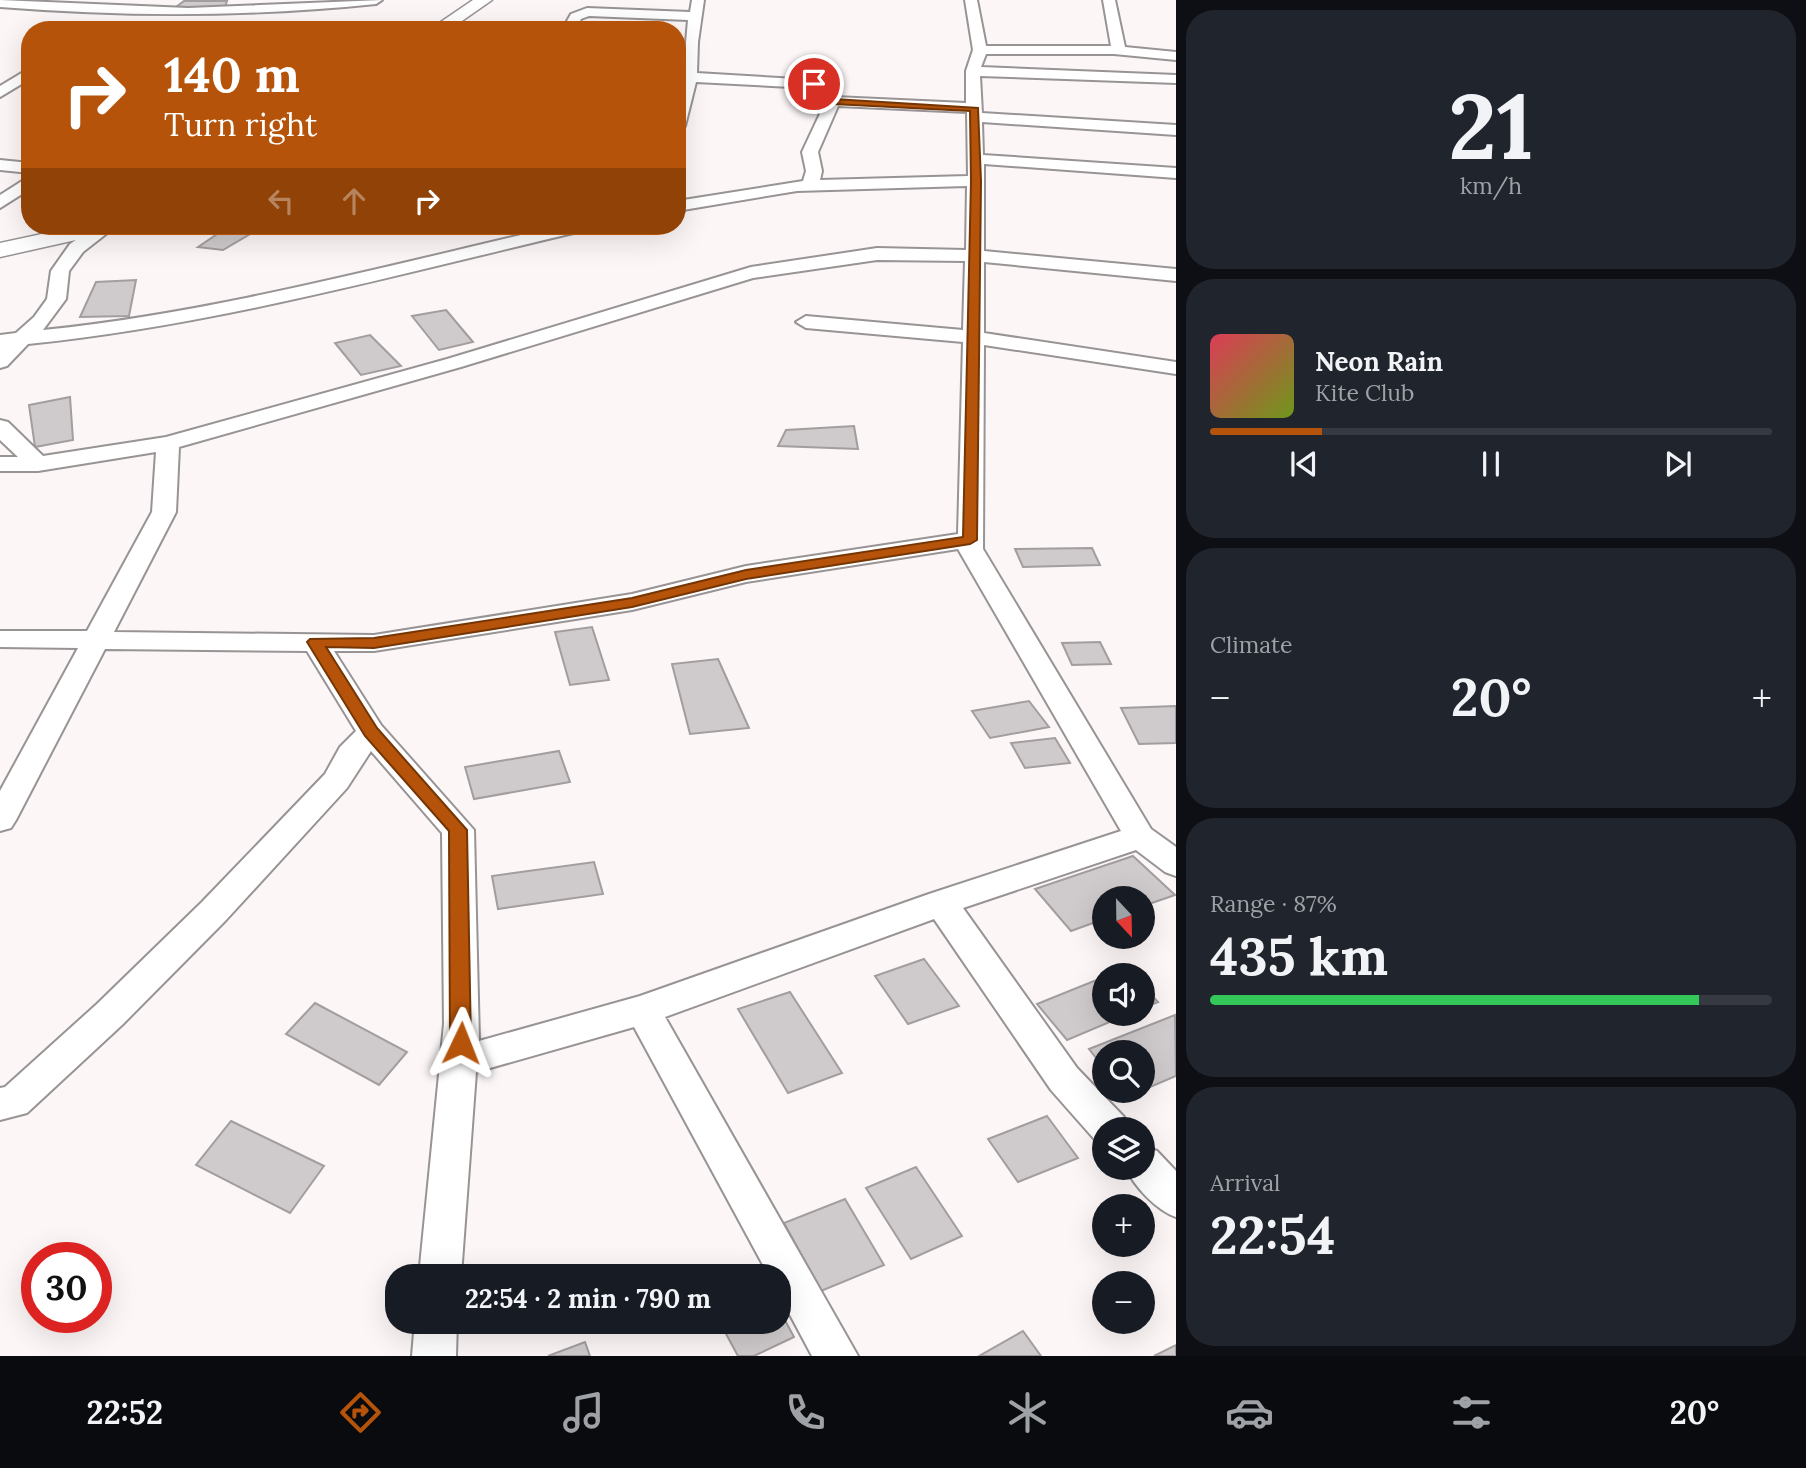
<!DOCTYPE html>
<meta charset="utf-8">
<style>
body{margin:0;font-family:Lora,serif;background:#20242c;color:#f1f3f6;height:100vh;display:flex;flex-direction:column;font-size:26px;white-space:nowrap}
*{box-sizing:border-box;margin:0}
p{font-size:23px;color:#9ea1a6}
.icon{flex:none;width:38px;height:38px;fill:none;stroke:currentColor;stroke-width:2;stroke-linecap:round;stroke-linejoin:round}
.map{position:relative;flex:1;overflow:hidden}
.sheet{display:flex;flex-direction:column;gap:10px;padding:10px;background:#0d0f14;width:630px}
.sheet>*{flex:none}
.guide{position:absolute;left:21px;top:21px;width:665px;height:214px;border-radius:28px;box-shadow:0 7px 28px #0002;background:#b45309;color:#fff;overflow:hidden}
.needle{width:46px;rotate:158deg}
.fabs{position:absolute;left:1092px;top:886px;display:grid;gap:14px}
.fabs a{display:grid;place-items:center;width:63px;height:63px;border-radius:50%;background:#171b24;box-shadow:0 7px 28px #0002;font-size:35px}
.speed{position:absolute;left:21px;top:1242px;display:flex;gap:14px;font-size:35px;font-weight:700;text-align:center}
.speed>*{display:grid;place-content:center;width:91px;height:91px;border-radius:50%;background:#171b24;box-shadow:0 7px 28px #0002;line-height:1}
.speed .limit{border:10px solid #d22;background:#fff;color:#111}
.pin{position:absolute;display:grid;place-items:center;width:60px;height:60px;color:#fff;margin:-30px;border:4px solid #fff;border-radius:50%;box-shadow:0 2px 7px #0007}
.me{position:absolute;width:77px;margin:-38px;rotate:2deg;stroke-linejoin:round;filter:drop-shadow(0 0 5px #0008)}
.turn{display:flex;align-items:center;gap:24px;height:147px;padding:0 28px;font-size:32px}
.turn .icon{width:91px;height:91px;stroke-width:2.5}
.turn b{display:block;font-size:49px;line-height:60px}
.lanes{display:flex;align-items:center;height:66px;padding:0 28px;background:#0003;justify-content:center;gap:35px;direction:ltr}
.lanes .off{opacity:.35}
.big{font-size:52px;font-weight:700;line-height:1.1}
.sheet .card{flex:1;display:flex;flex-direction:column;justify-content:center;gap:10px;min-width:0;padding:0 24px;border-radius:28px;background:#20242c}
.sheet .dial{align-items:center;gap:0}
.dial b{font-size:91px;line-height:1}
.song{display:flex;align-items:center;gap:21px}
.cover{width:84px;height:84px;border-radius:10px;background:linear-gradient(135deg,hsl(350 70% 55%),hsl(80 70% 35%))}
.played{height:7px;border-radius:4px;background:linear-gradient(90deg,#b45309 20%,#363941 20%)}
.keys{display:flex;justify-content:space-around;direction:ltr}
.heat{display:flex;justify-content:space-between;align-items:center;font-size:38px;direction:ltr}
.charge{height:10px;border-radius:5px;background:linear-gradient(90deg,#34c759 87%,#363941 0)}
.trip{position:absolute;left:385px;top:1264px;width:406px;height:70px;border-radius:28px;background:#171b24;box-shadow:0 7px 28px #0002;font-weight:700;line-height:70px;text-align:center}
.tab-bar{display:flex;height:112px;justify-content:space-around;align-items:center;background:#090b0e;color:#9ea1a6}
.tab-bar .icon{width:49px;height:49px}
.tab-bar .on{color:#b45309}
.tab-bar b{font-size:32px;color:#f1f3f6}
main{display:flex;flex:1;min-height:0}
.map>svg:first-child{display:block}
.building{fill:#cfcacb;stroke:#a29d9e;stroke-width:2}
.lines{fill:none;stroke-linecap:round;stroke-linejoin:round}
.minor-casing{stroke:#989394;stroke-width:4}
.tertiary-casing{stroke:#989394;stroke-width:3}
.minor{fill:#fff;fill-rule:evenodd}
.tertiary{fill:#fff;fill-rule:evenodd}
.route{fill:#b45309;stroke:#753606;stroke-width:2}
</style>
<main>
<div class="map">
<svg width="1176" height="1356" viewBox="0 0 1176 1356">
<rect width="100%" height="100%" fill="#fcf6f7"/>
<g class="building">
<path d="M184,1H227L225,7H176Z"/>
<path d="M229,226L257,230L223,250L198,247Z"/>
<path d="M136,280L129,316L80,317L96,282Z"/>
<path d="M446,310L473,342L439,350L412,316Z"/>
<path d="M370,335L401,366L361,375L335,343Z"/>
<path d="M70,397L73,440L35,447L29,405Z"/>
<path d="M854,426L858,449L778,446L786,430Z"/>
<path d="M1092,548L1100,565L1023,567L1015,549Z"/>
<path d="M592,627L609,680L570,685L555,632Z"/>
<path d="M1100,642L1111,664L1072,665L1062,643Z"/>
<path d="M718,659L749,728L690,734L672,664Z"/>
<path d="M1029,701L1049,727L990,738L972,711Z"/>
<path d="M1176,706V743L1139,744L1121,708Z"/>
<path d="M1055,738L1070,763L1025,768L1011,743Z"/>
<path d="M559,751L570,782L474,799L465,767Z"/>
<path d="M1133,856L1175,895L1143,906V898H1104V919L1071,931L1035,889Z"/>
<path d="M594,862L603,894L498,909L492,876Z"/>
<path d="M924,959L959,1006L908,1024L875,976Z"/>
<path d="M1104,977V1013H1131L1067,1040L1037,1004Z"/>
<path d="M1143,985L1158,1002L1143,1008Z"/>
<path d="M790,992L842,1073L788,1093L738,1009Z"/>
<path d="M315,1003L407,1052L379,1085L286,1034Z"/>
<path d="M1175,1015L1176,1076L1143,1090V1052H1104V1068L1089,1049Z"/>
<path d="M1047,1116L1078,1158L1018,1182L988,1139Z"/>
<path d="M231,1121L324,1166L290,1213L196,1165Z"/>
<path d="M916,1167L962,1236L911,1259L866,1188Z"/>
<path d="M845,1199L884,1265L821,1291L784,1223Z"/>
<path d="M779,1309L794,1337L754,1356H738L719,1321H779Z"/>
<path d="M1023,1331L1041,1356H979Z"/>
<path d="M585,1342L590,1356H548Z"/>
<path d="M1176,1345V1356H1154Z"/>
</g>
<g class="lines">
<g class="minor-casing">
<g id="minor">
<path d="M0,0L188,8L382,0L376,4C250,17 126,17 0,7Z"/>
<path d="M692,0H704L698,42L697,73L814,80L822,83L825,93L835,97L966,103V71L973,50L965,0H977L986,46H1111L1103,0H1115L1125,47L1176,52V60L1114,54H986L981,67L1176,75V83L980,76L982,113L1176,125V135L982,122L983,155L1176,168V178L984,164V251L1176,269V281L984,262V333L1176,362V374L984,345L983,549L1151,829L1176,847V876L1165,872L1136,850L963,908L1077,1068L1124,1117L1129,1129H1104V1144L1096,1141L1051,1090L934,919L665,1017L858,1356H812L779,1294V1276H769L634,1027L476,1072L461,1276H419L444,1024L442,833L371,751L347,788L226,920L123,1024L27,1113L0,1120V1088L5,1087L97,1004L202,902L325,774L340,747L356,731L307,651L105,649L16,820L11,828L0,831V791L78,648L0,647V631H87L152,512L156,452L38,471H0V457H18L0,440V420L8,422L43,456L166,437L447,359L751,267L877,248L966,250L967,186L797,191L677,211V201L803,181L806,171L802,152L825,103L813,99L810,88L696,82L685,126L677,131V97L683,77L688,20L589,16L581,19L576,30H562L571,14L587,8L690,12ZM838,106L967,112L968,176L820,180L822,171L818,152ZM877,260L965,261L963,330L806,316L796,322L806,328L963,342L958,534L746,566L632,594L374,635L114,632L176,512L179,447L461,367L753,278ZM958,549L1121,831L929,894L640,996L479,1041L474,830L381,725L334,651H374L632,610L746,582Z"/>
<path d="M30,68V79L0,97V86Z"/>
<path d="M0,160L30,163V173L0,170Z"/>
<path d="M30,176V189L0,208V195Z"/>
<path d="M96,226L115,227L83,252L69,271L66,299L43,330C218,312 389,265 560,226H591L582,231C399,274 216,325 28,344L7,366L0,368V335L16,333L34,317L47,299L51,271L70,244Z"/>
<path d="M1143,1146L1157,1151L1176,1171V1217C1156,1210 1135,1187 1125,1167H1143Z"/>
<path d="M415,1321H457L456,1356H412Z"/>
</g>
</g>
<g class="tertiary-casing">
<g id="tertiary">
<path d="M473,0H492L449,30H429Z"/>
<path d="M79,226H119L116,231L0,257V243Z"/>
</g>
</g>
<use href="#minor" class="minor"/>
<use href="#tertiary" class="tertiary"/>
</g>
<path class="route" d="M814,81L821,86L823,95L834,99L978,108L981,181L977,540L970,544L746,579L632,607L374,648L326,647L377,728L467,830L471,1043L468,1049L461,1052L453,1049L450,1043L449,831L365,736L307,642L310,639L374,638L632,598L746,570L963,537L971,181L970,111L833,104L815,98L809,84Z"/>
</svg>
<div class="fabs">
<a><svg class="needle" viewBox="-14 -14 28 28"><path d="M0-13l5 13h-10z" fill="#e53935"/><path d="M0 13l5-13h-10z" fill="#9ea1a6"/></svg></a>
<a><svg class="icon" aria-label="sound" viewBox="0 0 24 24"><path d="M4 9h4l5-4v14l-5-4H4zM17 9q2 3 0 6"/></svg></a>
<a><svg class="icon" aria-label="search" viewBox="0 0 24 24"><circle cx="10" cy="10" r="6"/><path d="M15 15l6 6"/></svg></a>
<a><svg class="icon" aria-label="layers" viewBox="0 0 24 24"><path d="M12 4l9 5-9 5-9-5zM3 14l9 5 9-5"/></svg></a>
<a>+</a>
<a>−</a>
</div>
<div class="speed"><div class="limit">30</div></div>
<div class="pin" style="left:814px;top:84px;background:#d93025"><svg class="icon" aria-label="arrive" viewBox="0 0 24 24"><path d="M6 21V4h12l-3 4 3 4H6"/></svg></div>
<svg class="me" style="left:461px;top:1043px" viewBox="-20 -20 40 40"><path d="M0-17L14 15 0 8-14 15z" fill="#b45309" stroke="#fff" stroke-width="4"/></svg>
<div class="trip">22:54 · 2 min · 790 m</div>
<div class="guide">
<div class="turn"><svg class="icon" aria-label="right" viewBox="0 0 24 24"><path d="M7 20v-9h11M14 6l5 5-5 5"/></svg><div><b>140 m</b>Turn right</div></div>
<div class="lanes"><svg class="icon off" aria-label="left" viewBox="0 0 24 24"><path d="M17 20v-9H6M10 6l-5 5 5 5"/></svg><svg class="icon off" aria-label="ahead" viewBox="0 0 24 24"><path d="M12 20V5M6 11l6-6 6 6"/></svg><svg class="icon" aria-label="right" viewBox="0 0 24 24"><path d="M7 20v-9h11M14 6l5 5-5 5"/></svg></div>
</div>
</div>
<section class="sheet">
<div class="card dial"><b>21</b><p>km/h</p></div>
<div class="card">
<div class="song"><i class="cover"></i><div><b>Neon Rain</b><p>Kite Club</p></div></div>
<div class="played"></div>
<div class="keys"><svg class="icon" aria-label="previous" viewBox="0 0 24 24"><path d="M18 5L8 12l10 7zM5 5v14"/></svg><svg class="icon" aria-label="pause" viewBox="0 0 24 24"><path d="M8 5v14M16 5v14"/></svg><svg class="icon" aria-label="next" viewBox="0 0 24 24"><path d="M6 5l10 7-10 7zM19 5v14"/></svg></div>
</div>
<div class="card"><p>Climate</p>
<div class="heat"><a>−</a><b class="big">20°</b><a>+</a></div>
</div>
<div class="card"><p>Range · 87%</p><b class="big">435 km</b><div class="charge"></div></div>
<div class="card"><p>Arrival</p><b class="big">22:54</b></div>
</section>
</main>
<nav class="tab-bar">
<b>22:52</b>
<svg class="icon on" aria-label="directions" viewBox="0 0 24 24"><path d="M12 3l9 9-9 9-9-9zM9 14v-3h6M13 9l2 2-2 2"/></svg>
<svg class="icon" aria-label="music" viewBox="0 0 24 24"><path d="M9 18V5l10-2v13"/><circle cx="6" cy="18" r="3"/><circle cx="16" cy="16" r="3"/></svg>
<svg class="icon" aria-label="phone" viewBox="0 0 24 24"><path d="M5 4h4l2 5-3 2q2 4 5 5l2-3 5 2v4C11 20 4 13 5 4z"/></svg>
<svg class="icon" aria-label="climate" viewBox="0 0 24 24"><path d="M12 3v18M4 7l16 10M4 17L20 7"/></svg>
<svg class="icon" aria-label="car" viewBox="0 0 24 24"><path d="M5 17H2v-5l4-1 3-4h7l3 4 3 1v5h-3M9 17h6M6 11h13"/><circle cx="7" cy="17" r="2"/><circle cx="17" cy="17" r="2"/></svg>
<svg class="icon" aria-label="filters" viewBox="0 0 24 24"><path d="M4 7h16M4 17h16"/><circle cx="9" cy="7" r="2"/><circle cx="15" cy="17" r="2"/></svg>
<b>20°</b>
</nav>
